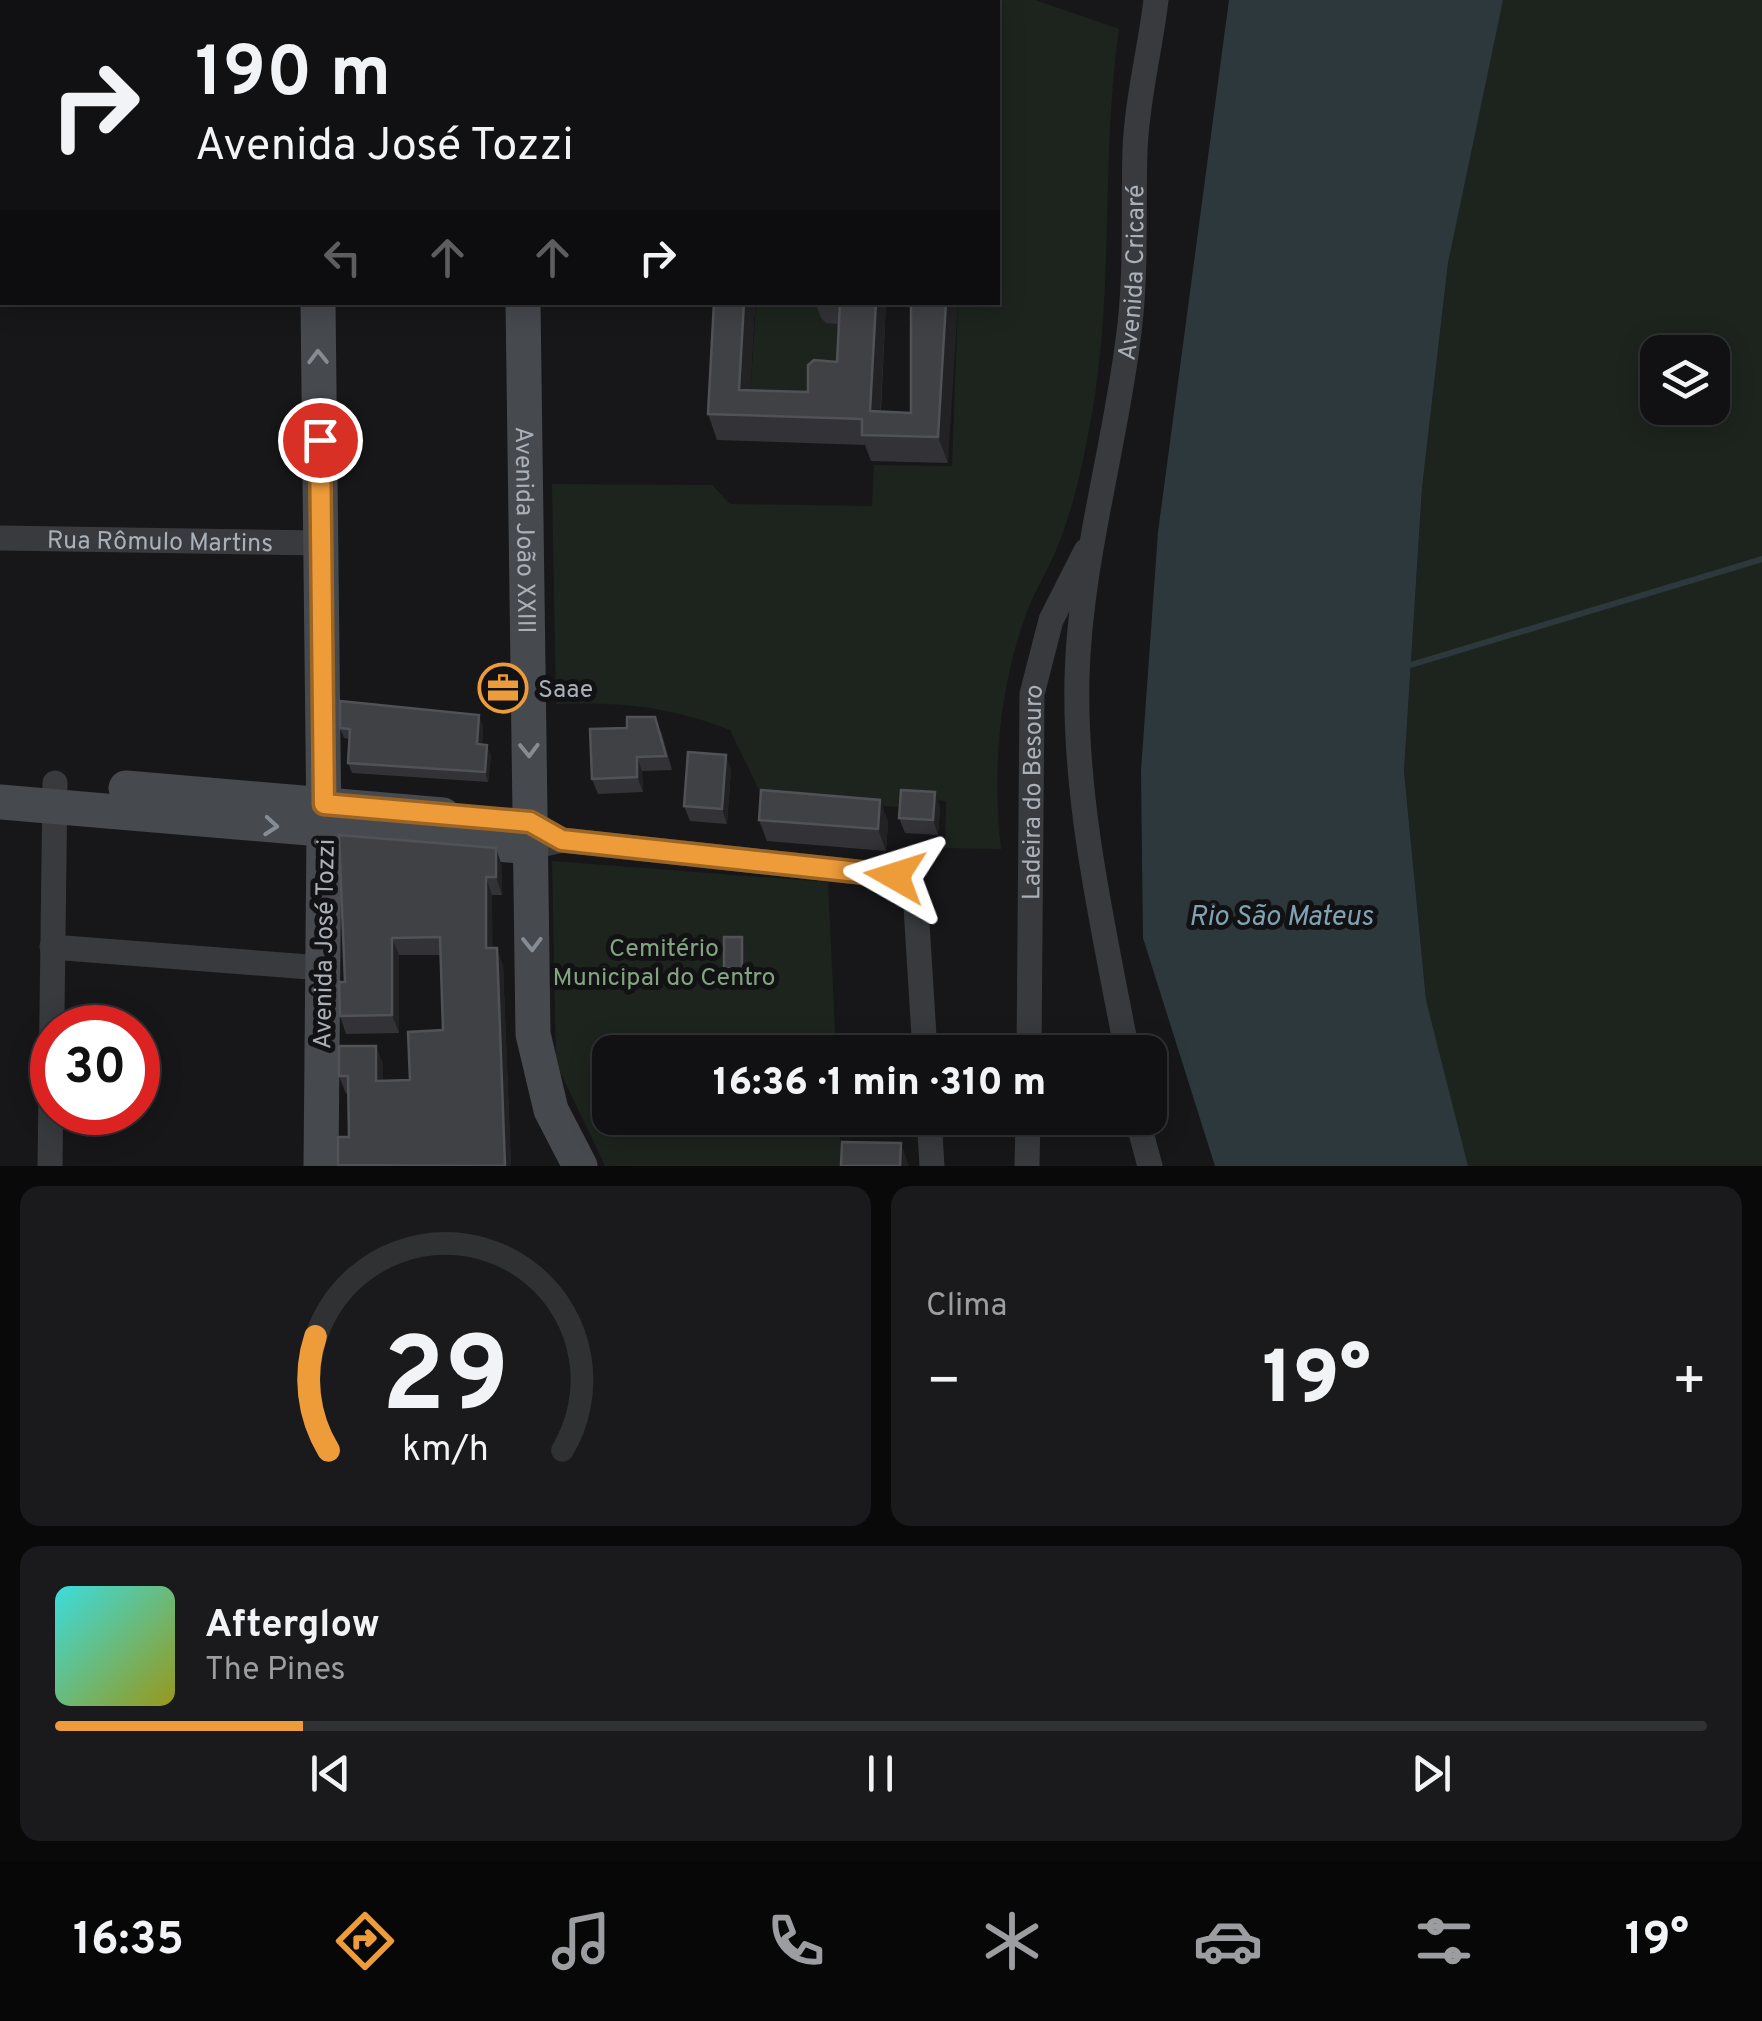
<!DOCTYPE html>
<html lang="pt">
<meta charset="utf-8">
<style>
body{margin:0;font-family:Overpass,sans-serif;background:#1a1a1c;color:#f1f3f6;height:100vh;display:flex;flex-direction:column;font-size:38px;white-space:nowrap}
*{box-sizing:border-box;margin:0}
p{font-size:32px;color:#9c9da0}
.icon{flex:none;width:55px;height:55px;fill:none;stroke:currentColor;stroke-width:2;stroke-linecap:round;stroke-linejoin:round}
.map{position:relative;height:1166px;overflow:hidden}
.sheet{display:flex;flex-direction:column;gap:20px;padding:20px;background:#09090a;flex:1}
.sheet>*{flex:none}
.banner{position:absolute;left:0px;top:0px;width:1000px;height:305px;box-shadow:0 5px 25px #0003,0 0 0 2px #303133;background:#111113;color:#f1f3f6;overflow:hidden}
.fabs{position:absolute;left:1640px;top:335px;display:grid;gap:20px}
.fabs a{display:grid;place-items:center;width:90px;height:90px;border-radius:20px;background:#111113;box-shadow:0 5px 25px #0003,0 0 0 2px #303133;font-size:50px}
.speed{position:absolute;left:30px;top:1005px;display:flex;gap:20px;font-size:50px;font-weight:700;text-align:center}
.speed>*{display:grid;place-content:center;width:130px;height:130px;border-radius:50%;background:#111113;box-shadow:0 5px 25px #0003,0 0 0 2px #303133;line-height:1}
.speed .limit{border:15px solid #d22;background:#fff;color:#111}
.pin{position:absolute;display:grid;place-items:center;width:85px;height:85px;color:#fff;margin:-42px;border:5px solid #fff;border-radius:50%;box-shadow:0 2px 10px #0007}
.me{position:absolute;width:110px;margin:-55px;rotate:276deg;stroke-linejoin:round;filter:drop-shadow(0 0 8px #0008)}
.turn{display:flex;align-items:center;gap:35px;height:210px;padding:0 30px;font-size:45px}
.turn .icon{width:130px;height:130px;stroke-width:2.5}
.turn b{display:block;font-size:70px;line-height:85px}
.lanes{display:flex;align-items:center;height:95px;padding:0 30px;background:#0003;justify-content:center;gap:50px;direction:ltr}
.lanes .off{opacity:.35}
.big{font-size:75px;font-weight:800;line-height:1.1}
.sheet .tile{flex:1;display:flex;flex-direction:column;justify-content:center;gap:15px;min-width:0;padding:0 35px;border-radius:20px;background:#1a1a1c}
.sheet .dial{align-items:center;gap:0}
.dial svg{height:260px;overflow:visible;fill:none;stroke:#303133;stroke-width:7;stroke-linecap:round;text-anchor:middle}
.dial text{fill:#f1f3f6;stroke:none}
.song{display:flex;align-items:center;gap:30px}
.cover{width:120px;height:120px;border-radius:15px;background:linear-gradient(135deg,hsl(180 70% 55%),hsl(60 70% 35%))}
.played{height:10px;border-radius:5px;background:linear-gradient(90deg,#ee9b39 15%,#303133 15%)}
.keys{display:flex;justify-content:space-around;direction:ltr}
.heat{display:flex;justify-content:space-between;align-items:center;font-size:55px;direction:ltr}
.sheet .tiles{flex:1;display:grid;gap:20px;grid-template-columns:1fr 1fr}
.tile:last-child{grid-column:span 2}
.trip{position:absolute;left:592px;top:1035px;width:575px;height:100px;border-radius:20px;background:#111113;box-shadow:0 5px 25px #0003,0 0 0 2px #303133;font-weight:800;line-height:100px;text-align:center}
.dock{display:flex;height:160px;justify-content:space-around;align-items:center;background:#070708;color:#9c9da0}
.dock .icon{width:70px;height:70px}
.dock .selected{color:#ee9b39}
.dock b{font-size:45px;color:#f1f3f6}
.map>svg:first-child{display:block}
.green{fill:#1d241d;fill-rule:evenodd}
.water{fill:#2d383d}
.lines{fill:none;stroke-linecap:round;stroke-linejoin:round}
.stream{stroke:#2d383d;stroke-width:6}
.street{stroke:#383a3e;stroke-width:25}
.secondary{stroke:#46494e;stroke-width:35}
.wall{fill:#333337}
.shaded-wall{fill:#222225}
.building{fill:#404145;stroke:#505257;stroke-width:2.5}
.oneway{stroke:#868c93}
.route-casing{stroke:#9b6525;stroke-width:25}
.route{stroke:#ee9b39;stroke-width:18}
.labels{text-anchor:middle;stroke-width:10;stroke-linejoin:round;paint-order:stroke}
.street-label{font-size:25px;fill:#a9b0b8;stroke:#121214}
.poi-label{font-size:25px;fill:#a9b0b8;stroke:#121214;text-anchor:start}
.park-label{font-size:25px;fill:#83a381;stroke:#121214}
.water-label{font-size:28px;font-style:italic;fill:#81a2b3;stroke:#121214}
</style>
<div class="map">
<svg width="1762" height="1166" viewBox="0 0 1762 1166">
<rect width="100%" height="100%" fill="#171719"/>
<g class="green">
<path d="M945,0H1035L1119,29C1101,154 1114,282 1093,408C1085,454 1075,504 1057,548C1048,571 1033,593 1025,617C999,691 992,771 1001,849L945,848L946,801L899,798L898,807L762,796L730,730C667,706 622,702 556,704L552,484L712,485L730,504L872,506L874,465L952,466L958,303L998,302V2Z"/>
<path d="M1502,0H1762V1166H1468L1426,1000L1404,771L1422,488L1448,263ZM1658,352H1712V408H1658Z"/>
<path d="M756,303H851L845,420L749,416Z"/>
<path d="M552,861L828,882L836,1052H610V1118H839L841,1166H605L556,1063Z"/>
</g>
<path class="water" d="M1229,0H1503L1448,263L1422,488L1404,771L1426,1000L1468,1166H1215L1143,938L1141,771L1158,532Z"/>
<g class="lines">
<path class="stream" d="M1404,667L1762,559"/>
<g class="street">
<path d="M0,102H2"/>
<path d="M0,284H2"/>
<path id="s1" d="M0,538L321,543"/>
<path d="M531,847L562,840L895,876L913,892L916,907L925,1052"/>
<path d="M52,947L322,968"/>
<path id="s2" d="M1029,1052L1032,694L1051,620L1086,551"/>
<path id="s3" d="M1127,1052C1104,930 1074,803 1077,677C1080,563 1114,452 1128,340C1137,276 1133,214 1135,150C1137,99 1150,50 1156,0"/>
<path d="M929,1118L932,1166"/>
<path d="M1137,1118L1150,1166"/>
<path d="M50,1166L55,783"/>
<path d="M1027,1166L1028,1118"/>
</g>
<g class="secondary">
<path d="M315,0V2"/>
<path d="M520,2V0"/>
<path d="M318,302L324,831L321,1166"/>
<path id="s4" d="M523,302L533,1034L551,1110L580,1166"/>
<path d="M126,788L443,815"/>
<path d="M0,802L531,847"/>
</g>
</g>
<g class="wall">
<path d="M755,302L750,391L808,392L837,362L839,324L826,323L821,318L815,302H886L881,411L911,413V302L948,463L871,461L865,445L717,440L708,414Z"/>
<path d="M483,725L482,745L491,755L488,782L352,773L348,763L349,739L344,738L340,728Z"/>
<path d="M661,731L672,770L642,771L643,792L598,794L592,779Z"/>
<path d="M731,769L727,824L690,821L684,806Z"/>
<path d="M880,800L888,822L886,851L767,841L759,820Z"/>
<path d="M940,807L938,835L905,833L899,818Z"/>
<path d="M339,835L502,866V895H492V948L503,965L511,1166H338L349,1137L348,1093L346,1094L339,1076L383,1063V1081L410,1080L443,1030L441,955H399V1033L346,1034L340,1016L345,982Z"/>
<path d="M748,952L747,983H729L724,968Z"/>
</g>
<g class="shaded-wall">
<path d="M744,302H755L749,417L739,390Z"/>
<path d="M876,302H886L879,437L870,411Z"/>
<path d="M946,302H958L948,463L938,437Z"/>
<path d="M479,715L483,725L481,755L477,744Z"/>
<path d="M487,745L491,755L488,782L485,772Z"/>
<path d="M726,755L731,769L727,824L722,809Z"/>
<path d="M637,757L642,771L643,792L637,777Z"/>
<path d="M935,792L940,807L938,835L933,820Z"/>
<path d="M880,800L888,822L886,851L878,829Z"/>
<path d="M496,848L502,866V895L496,877Z"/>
<path d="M486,877L492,895L493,965L486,948Z"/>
<path d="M742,937L748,952L747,983L742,968Z"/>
<path d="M392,938L399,955V1033L392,1015Z"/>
<path d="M497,948L503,965L511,1166H505Z"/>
<path d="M376,1046L383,1063V1098L376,1081Z"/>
<path d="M901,1143L909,1166H900Z"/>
</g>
<g class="building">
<path d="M763,0H861V2H768Z"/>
<path d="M714,302H744L739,390L808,392V365L814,360L837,362L840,302H876L870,411L911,413V302H946L938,437L862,435V419L708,414Z"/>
<path d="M340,701L479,715L477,744L487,745L485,772L348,763L350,729L340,728Z"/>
<path d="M627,717H655L666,756L637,757V777L592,779L590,729L627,728Z"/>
<path d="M688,752L726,755L722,809L684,806Z"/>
<path d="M761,790L880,800L878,829L759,820Z"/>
<path d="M901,790L935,792L933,820L899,818Z"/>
<path d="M339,835L496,848V877H486V948H497L505,1166L338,1165V1137H349L348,1076H339V1046H376V1081L410,1080L408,1032L443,1030L440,937L392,938V1015L340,1016L339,982H345Z"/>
<rect x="724" y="937" width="18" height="31"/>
<path d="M842,1142L901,1143L900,1166H841Z"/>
</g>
<defs><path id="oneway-chevron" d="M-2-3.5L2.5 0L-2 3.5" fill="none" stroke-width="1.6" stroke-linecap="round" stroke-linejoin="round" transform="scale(2.5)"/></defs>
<g class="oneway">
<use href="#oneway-chevron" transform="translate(318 357) rotate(-91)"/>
<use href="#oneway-chevron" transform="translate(529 750) rotate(89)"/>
<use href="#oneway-chevron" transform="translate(271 826) rotate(5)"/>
<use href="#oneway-chevron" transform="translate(532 944) rotate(89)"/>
</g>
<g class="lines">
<g class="route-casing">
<path id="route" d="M320,440L324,804L530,822L562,840L895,876"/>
</g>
<use href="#route" class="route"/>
</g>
<defs>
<g id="office-ring" transform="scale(2.5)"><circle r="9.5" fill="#121214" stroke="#ee9b39" stroke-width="1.5"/><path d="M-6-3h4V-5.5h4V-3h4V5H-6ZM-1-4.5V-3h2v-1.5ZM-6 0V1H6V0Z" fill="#ee9b39"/></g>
</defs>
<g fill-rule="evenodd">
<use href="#office-ring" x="503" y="688"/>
</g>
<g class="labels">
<g class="street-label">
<text dy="9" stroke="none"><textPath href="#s3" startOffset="788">Avenida Cricaré</textPath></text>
<text dy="9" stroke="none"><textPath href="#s4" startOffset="228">Avenida João XXIII</textPath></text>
<text dy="9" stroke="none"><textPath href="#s1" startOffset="160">Rua Rômulo Martins</textPath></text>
<text dy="9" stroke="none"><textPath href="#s2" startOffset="260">Ladeira do Besouro</textPath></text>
<text transform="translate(323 944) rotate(-89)" y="9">Avenida José Tozzi</text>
</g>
<g class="poi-label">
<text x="538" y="697">Saae</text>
</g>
<g class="park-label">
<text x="664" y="956">Cemitério<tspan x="664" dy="29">Municipal do Centro</tspan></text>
</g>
<g class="water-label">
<text x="1281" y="925">Rio São Mateus</text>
</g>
</g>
</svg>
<div class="fabs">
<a><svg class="icon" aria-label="layers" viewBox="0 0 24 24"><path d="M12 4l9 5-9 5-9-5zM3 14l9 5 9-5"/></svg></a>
</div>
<div class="speed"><div class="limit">30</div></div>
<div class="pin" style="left:320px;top:440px;background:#d93025"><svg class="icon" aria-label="arrive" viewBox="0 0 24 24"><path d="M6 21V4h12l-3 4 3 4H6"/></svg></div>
<svg class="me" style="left:895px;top:876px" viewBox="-20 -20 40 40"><path d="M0-17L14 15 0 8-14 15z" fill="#ee9b39" stroke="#fff" stroke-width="4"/></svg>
<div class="trip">16:36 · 1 min · 310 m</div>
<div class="banner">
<div class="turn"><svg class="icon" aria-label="right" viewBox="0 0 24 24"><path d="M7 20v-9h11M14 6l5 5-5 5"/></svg><div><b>190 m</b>Avenida José Tozzi</div></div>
<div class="lanes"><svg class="icon off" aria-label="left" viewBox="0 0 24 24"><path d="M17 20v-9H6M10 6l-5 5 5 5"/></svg><svg class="icon off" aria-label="ahead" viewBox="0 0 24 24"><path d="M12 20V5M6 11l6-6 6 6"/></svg><svg class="icon off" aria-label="ahead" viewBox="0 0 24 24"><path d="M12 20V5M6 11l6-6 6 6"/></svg><svg class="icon" aria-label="right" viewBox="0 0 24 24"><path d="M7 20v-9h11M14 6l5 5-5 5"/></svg></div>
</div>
</div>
<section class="sheet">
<div class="tiles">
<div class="tile dial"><svg viewBox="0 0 100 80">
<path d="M14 69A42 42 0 1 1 86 69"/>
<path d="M14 69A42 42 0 0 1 10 34" stroke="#ee9b39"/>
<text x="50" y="56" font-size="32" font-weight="700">29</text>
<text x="50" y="72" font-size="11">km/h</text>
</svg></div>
<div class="tile"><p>Clima</p>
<div class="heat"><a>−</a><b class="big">19°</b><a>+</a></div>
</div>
<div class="tile">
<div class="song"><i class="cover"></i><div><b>Afterglow</b><p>The Pines</p></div></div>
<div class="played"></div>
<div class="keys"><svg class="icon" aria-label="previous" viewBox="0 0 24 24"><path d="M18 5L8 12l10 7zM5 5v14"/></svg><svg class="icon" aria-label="pause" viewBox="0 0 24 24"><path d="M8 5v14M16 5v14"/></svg><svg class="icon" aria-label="next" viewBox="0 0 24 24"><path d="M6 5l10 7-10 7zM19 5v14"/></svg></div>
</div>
</div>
</section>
<nav class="dock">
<b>16:35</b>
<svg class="icon selected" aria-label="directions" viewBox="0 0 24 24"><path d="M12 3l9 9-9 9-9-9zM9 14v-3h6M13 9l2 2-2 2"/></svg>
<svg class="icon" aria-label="music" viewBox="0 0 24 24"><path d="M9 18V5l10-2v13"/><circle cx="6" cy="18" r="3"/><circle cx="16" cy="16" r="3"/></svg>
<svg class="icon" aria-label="phone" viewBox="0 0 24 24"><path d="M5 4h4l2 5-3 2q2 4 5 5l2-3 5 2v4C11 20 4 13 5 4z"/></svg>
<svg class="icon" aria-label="climate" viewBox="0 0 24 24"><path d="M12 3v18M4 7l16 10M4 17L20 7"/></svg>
<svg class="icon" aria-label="car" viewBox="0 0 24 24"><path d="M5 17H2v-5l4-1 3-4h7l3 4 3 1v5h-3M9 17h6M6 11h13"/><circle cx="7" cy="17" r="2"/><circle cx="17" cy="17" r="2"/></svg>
<svg class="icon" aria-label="filters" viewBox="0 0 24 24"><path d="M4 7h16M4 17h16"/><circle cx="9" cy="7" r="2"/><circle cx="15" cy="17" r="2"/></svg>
<b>19°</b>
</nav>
